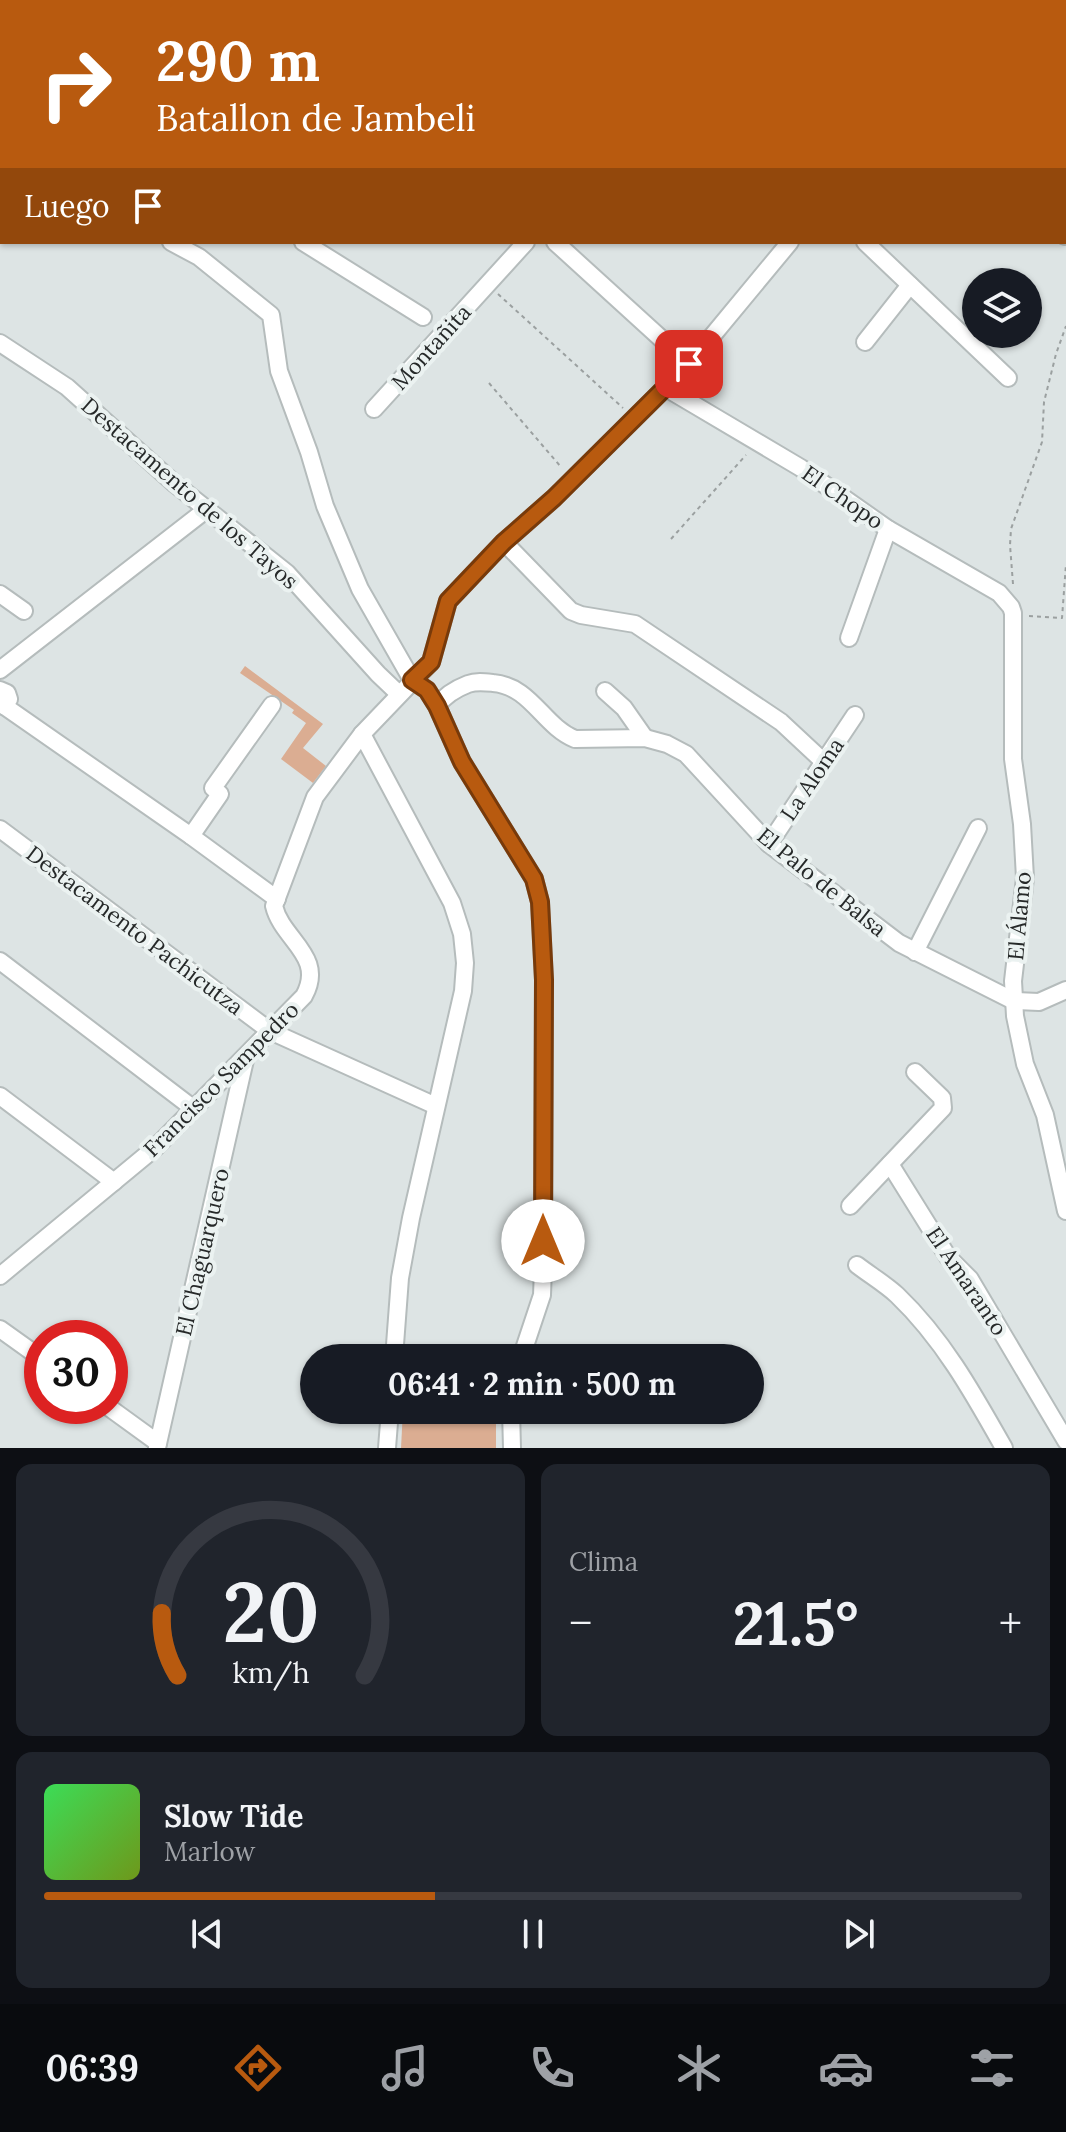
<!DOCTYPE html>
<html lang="es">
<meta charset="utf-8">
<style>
body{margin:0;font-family:Lora,serif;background:#20242c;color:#f1f3f6;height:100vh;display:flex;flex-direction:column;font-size:30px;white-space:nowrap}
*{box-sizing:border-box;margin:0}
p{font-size:26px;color:#9ea1a6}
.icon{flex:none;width:44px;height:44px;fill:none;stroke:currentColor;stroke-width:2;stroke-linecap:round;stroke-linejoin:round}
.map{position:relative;height:1448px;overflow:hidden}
.drawer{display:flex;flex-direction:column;gap:16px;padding:16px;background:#0d0f14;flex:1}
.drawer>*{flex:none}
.top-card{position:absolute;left:0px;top:0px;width:1066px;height:244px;box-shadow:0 2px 6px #0004;background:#b85a0f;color:#fff;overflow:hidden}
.tools{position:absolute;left:962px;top:268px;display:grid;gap:16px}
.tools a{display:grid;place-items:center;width:80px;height:80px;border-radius:50%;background:#171b24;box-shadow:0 2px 6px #0004;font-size:40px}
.speed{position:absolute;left:24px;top:1320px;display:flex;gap:16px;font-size:40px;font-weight:700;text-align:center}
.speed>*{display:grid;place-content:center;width:104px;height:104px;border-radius:50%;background:#171b24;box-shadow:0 2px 6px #0004;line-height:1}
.speed .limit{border:12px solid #d22;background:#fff;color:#111}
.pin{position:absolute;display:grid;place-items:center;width:68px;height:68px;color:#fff;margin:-34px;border-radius:16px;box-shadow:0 4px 12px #0006}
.me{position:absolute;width:88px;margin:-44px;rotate:0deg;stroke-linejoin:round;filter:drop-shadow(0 0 6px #0008)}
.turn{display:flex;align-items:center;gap:28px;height:168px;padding:0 24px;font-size:36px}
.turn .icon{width:104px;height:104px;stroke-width:2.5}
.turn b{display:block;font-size:56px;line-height:68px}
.then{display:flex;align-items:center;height:76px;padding:0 24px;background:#0003;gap:16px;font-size:30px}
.big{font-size:60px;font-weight:700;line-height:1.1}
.drawer .tile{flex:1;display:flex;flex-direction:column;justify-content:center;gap:12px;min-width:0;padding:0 28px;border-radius:16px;background:#20242c}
.drawer .dial{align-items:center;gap:0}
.dial svg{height:208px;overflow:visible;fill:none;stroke:#363941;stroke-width:7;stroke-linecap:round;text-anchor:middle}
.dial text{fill:#f1f3f6;stroke:none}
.song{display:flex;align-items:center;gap:24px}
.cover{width:96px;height:96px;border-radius:12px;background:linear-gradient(135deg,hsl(130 70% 55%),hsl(80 70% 35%))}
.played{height:8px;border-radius:4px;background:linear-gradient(90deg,#b85a0f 40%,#363941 40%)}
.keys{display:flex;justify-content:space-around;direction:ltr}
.heat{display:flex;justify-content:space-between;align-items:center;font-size:44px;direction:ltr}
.drawer .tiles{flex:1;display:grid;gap:16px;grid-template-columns:1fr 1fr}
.tile:last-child{grid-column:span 2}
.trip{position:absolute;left:300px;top:1344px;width:464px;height:80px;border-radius:40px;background:#171b24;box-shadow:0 2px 6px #0004;font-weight:700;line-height:80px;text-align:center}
.menu{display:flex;height:128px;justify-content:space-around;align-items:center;background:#090b0e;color:#9ea1a6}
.menu .icon{width:56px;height:56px}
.menu .selected{color:#b85a0f}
.menu b{font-size:36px;color:#f1f3f6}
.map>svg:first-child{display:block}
.green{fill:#dbad92}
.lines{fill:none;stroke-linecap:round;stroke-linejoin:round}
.street-casing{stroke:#b5bcbc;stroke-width:20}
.primary-casing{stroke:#b5bcbc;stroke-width:30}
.path{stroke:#9ba0a0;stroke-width:2;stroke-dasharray:4 4;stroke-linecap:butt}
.street{stroke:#fff;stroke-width:16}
.primary{stroke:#fff;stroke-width:26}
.route-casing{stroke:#783a0a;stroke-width:20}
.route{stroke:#b85a0f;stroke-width:14}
.labels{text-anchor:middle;stroke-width:8;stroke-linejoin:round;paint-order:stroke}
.street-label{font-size:22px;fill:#262929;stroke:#ebf2f1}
</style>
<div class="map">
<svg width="1066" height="1448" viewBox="0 0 1066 1448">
<rect width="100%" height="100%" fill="#dde4e4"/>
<g class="green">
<path d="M245,666L323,724L303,748L326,766L313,783L281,759L306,723L292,713L294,710L240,673Z"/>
<path d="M403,1410H496V1448H401Z"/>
</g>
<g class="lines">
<g class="street-casing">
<g id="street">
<path d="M200,0V2"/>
<path d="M504,0L512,2"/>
<path d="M112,2V0"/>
<path d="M653,2L655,0"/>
<path d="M171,242L199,257L271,315L279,371L309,452L325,506L360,589L412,680L427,690L437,706L462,762L534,879L540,902L544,980L543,1269L542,1295L521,1358"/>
<path d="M303,242L423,317"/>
<path d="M555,242L689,364"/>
<path d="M865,242L1008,378"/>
<path d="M865,342L910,285"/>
<path d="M0,343L67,387L175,484L287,573L378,674L399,694"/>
<path d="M666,388L801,468L888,529L999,593L1011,607L1013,613V759L1022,824L1025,878L1013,981L1015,1016L1025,1064L1045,1115L1066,1211"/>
<path d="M374,409L526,242"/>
<path d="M504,542L571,611L581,615L635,624L781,722L824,762"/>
<path d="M0,594L24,611"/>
<path d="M849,638L888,529"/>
<path d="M0,670L207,509"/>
<path d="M0,690L7,693L9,699L4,706"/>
<path d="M605,691L624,708L645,738"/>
<path d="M0,703L191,836L277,899"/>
<path d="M437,706C445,695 455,689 468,684C476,681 484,682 493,683C531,686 543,726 575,739L645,738L667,744L686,754L769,844L899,943L1014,1001L1039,1002L1066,990"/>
<path d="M362,734L452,903L462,934L465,963L463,991L411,1218L400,1278L394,1358"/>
<path d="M0,829L270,1031L436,1106"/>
<path d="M191,836L220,794L213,788L272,705"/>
<path d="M769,844L855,715"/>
<path d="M915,952L978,828"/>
<path d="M0,961L194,1109"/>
<path d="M0,1096L114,1182"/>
<path d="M890,1164L948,1257L970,1279L1066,1441"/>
<path d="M850,1206L943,1108L942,1098L915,1072"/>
<path d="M857,1265C870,1275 885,1284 897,1295C943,1339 973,1393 1004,1448"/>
<path d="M0,1276L156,1147L304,996C326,956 282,940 274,906L315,797L362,734L431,662L448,601L504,542L554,498L689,364L790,242"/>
<path d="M0,1329L42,1359"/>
<path d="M107,1406L158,1443"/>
<path d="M511,1410L512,1448"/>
<path d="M157,1448L245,1060"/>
<path d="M387,1448L390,1410"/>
</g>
</g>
<g class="primary-casing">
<g id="primary">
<path d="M790,0L792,2"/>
<path d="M814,0L816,2"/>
<path d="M1064,228L1066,231"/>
</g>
</g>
<g class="path">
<path d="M498,294L623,408"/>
<path d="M489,383L561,467"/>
<path d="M671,539L746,455"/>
<path d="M1013,584L1010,545L1011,529L1042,442L1044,402L1056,354L1066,326"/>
<path d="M1029,616L1062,618L1066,564"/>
</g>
<use href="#street" class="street"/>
<use href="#primary" class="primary"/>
</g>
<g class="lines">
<g class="route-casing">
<path id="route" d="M543,1241L544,980L540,902L534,879L462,762L437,706L427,690L412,680L431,662L448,601L504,542L554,498L689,364"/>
</g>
<use href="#route" class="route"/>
</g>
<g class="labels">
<g class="street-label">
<text transform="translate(431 347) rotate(-48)" y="8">Montañita</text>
<text transform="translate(190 493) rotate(41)" y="8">Destacamento de los Tayos</text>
<text transform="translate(843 497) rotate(35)" y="8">El Chopo</text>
<text transform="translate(812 779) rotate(-56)" y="8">La Aloma</text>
<text transform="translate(822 882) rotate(39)" y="8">El Palo de Balsa</text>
<text transform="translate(1019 916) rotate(-85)" y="8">El Álamo</text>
<text transform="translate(135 930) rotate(37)" y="8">Destacamento Pachicutza</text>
<text transform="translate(221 1079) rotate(-45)" y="8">Francisco Sampedro</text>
<text transform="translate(202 1252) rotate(-77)" y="8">El Chaguarquero</text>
<text transform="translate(967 1281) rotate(56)" y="8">El Amaranto</text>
</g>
</g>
</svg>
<div class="tools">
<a><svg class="icon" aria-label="layers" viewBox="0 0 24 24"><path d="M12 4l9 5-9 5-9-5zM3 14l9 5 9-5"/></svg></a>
</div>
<div class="speed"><div class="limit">30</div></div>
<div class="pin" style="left:689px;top:364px;background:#d93025"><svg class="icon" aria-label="arrive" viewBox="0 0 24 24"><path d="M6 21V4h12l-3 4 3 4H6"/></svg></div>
<svg class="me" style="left:543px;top:1241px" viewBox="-20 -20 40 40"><circle r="19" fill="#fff"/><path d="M0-13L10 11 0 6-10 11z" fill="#b85a0f"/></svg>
<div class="trip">06:41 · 2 min · 500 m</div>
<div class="top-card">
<div class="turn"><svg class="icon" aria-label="right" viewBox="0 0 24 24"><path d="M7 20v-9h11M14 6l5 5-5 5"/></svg><div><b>290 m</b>Batallon de Jambeli</div></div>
<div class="then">Luego<svg class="icon" aria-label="arrive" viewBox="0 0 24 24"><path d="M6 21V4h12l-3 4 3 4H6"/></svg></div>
</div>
</div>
<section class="drawer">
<div class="tiles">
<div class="tile dial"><svg viewBox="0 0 100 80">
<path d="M14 69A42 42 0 1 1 86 69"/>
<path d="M14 69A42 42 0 0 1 8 45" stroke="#b85a0f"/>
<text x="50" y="56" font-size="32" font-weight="700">20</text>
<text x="50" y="72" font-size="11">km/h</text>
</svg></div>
<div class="tile"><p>Clima</p>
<div class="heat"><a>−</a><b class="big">21.5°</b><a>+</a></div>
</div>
<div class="tile">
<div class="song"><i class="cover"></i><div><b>Slow Tide</b><p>Marlow</p></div></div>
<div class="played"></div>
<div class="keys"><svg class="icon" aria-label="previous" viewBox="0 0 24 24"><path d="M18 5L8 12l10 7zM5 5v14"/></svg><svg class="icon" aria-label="pause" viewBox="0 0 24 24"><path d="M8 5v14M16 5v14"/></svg><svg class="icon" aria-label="next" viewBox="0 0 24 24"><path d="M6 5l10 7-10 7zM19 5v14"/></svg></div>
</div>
</div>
</section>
<nav class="menu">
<b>06:39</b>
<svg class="icon selected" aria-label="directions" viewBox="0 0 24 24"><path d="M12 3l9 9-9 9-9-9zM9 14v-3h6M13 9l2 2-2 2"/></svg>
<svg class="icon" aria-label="music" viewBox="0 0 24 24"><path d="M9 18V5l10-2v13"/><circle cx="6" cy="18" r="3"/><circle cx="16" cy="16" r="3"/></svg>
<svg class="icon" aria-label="phone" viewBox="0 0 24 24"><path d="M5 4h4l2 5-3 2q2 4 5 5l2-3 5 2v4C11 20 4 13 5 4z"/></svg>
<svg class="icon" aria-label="climate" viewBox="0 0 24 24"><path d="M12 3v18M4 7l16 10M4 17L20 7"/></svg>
<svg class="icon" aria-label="car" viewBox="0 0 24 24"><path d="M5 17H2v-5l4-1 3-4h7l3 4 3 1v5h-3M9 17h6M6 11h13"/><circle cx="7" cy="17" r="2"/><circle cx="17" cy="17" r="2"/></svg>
<svg class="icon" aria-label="filters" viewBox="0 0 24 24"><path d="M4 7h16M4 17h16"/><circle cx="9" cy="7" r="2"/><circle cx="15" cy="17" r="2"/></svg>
</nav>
